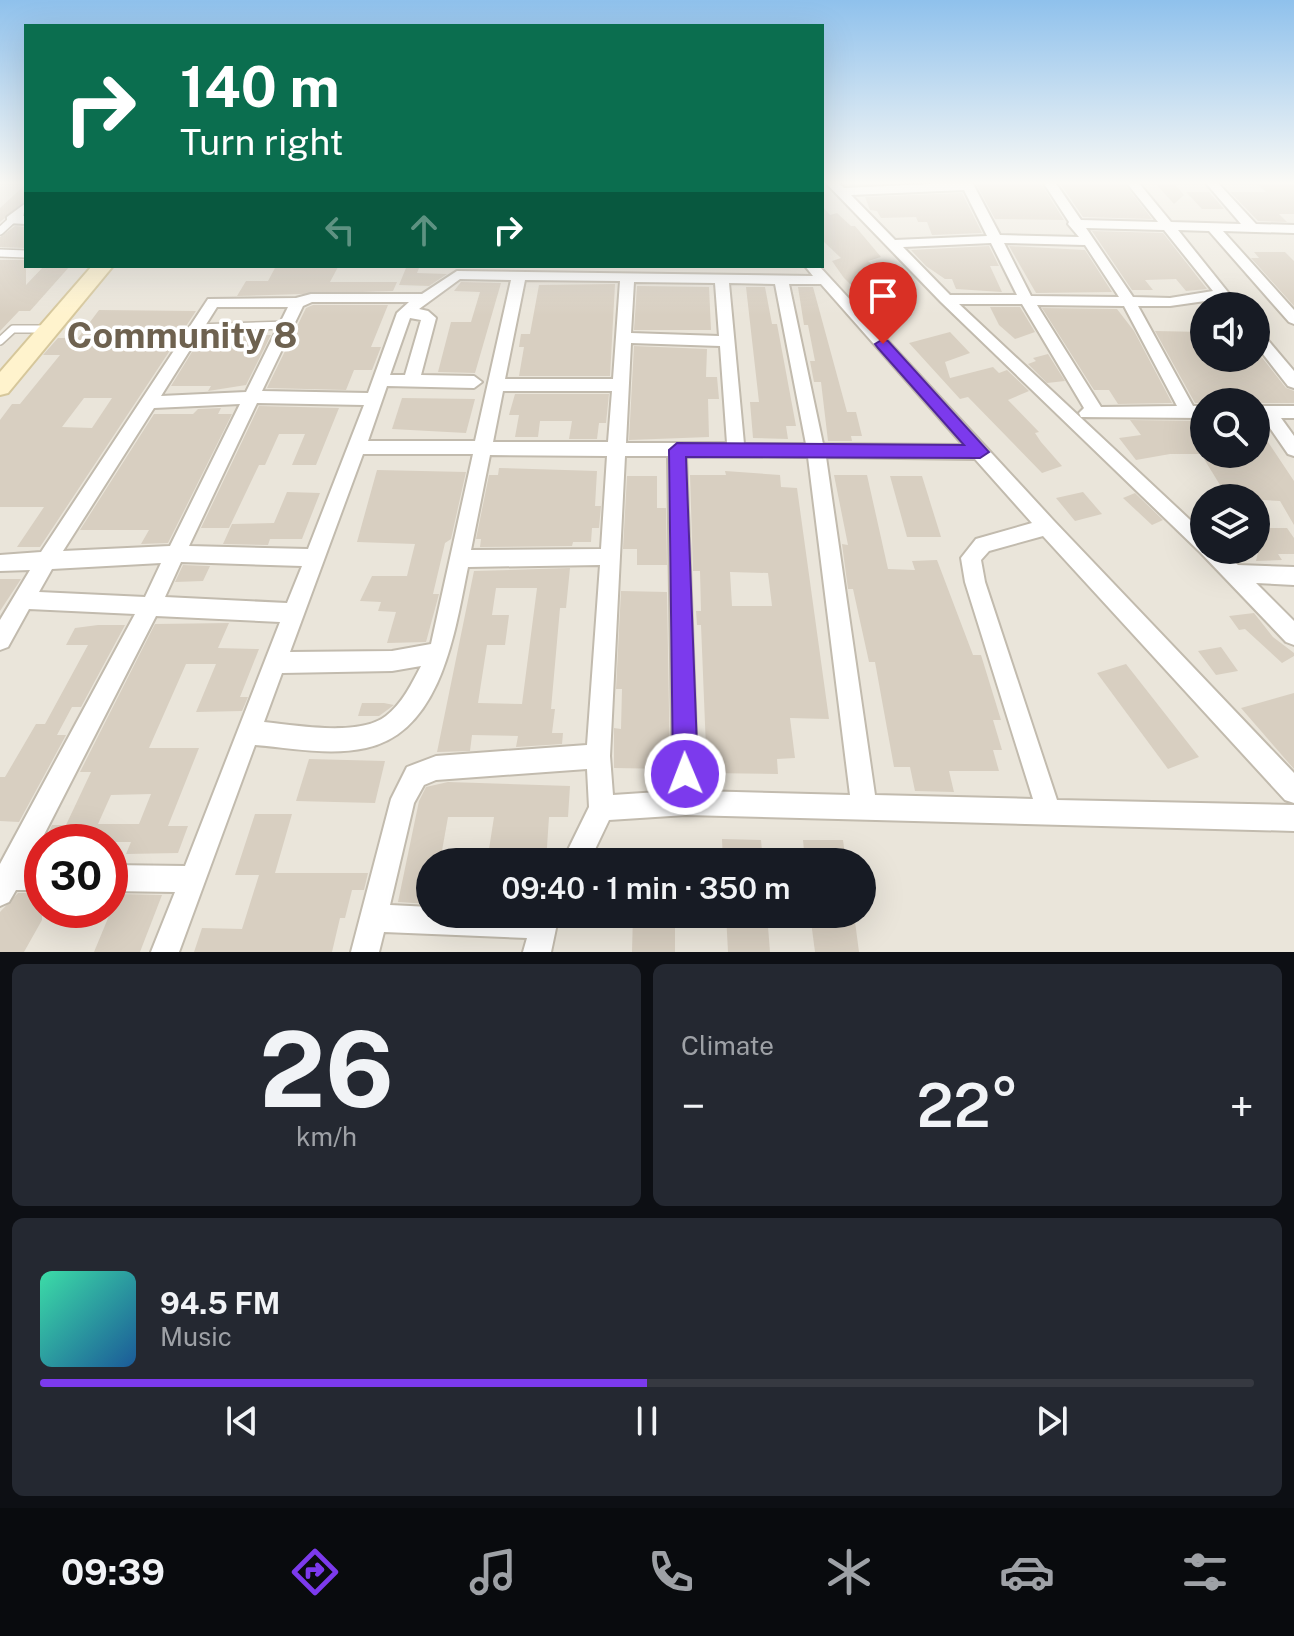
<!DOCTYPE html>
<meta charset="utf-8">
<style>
body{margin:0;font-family:"Public Sans",sans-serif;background:#242831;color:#f1f3f6;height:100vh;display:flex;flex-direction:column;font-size:30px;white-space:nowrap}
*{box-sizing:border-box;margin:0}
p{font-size:26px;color:#9ea1a6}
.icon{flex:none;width:44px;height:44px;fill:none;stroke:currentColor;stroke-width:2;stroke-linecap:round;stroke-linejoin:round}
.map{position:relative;height:952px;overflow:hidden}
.side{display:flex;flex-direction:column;gap:12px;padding:12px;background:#0d0f14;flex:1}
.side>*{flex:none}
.guide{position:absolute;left:24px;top:24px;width:800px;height:244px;border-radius:0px;box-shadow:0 8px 32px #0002;background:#0b6e4f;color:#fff;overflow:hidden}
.controls{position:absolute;left:1190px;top:292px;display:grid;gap:16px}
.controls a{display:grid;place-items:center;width:80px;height:80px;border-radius:50%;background:#171b24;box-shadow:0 8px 32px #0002;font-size:40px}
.speed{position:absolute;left:24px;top:824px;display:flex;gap:16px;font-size:40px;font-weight:700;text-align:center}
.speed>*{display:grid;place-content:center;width:104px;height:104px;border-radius:50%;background:#171b24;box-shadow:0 8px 32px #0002;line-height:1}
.speed .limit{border:12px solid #d22;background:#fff;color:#111}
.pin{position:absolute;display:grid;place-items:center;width:68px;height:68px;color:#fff;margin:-82px -34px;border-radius:50% 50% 50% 0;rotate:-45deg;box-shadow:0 0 8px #0007}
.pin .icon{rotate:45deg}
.me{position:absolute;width:88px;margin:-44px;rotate:359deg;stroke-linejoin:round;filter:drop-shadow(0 0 6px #0008)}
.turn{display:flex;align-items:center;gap:28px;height:168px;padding:0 24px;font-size:36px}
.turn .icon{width:104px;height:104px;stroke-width:2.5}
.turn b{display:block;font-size:56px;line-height:68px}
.lanes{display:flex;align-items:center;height:76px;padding:0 24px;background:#0003;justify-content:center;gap:40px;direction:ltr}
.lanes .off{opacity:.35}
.big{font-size:60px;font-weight:600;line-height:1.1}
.side .widget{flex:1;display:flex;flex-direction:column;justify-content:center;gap:12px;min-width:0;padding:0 28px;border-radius:12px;background:#242831}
.side .dial{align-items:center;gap:0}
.dial b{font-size:104px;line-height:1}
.song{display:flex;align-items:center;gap:24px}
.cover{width:96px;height:96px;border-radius:12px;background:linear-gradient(135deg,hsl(160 70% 55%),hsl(210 70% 35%))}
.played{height:8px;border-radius:4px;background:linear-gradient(90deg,#7c3aed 50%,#363941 50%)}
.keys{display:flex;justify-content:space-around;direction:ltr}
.heat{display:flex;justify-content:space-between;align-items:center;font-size:44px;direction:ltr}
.side .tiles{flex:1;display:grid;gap:12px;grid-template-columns:1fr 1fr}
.widget:last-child{grid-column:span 2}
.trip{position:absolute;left:416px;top:848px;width:460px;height:80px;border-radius:40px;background:#171b24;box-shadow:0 8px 32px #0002;font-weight:600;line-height:80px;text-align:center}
.dock{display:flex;height:128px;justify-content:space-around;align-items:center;background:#090b0e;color:#9ea1a6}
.dock .icon{width:56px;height:56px}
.dock .active{color:#7c3aed}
.dock b{font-size:36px;color:#f1f3f6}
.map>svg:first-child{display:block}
.residential{fill:#eae5da;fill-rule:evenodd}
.building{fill:#d8cfc1;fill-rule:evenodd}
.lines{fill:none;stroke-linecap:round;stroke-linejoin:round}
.lane-casing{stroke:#c2bbae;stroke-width:10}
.street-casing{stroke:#c2bbae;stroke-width:4}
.secondary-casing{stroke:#d6c79b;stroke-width:4}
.lane{stroke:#fff;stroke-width:7}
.street{fill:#fff;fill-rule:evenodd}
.secondary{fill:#fff3cd;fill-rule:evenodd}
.route{fill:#7c3aed;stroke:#51269a;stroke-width:2}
.labels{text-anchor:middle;stroke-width:7;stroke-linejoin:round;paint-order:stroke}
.district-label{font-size:36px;font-weight:bold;fill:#6e6250;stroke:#fff}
</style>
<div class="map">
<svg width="1294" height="952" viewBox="0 0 1294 952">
<rect width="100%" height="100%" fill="#f6f3ec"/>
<path class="residential" d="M0,182H26V266H822V182H1294V952H0ZM1204,306H1256V358H1204ZM1204,402H1256V454H1204ZM1204,498H1256V550H1204ZM42,842H110V910H42ZM430,862H862V914H430Z"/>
<g class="building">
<path d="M975,182H1040L1064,220L995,219Z"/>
<path d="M1059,182H1123L1152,219L1083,217Z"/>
<path d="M1154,182H1173L1184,195L1174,204Z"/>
<path d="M1255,182H1294V214H1279L1287,222L1258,221L1230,192H1266Z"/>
<path d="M26,184V200L0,222V208Z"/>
<path d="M1186,192H1209L1224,209H1202Z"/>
<path d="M962,193L982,233L932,235L927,222H918L916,217L881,218L877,211L870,210L865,197Z"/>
<path d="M822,206L830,215L837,213L851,226H855L881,257L868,261L894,285L863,297L844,278L832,261L841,258L822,240Z"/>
<path d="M15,226L26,227V248L0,247V237Z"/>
<path d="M1092,231L1163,233L1207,289L1186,291L1176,279L1145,280L1153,290H1132Z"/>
<path d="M989,246L999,266H990L1002,292L956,289L952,279H945L926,266L911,250Z"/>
<path d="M1009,246L1085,250L1112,292L1036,293Z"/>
<path d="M1254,252H1285L1294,261V306L1251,258H1259Z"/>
<path d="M0,260H26V285L44,266H70L30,311H19L0,331Z"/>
<path d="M276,266L338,267L330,282H397L393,291L237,296L246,281H268Z"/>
<path d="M406,268H419L417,273L447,274L429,286L399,285Z"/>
<path d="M461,282L501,283L475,373L438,372L451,322H471L480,292L454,291Z"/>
<path d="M615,284L610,376H519L524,347H519L521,334H530L539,285Z"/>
<path d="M637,286L709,287L711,330H634Z"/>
<path d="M746,287H765L772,324H777L796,426H786L788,439L753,438L750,402H759Z"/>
<path d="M798,287H813L847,412H856L862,436H851L852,441H828L821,382H814L810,361H815L808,325H804Z"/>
<path d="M313,305H388L371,347H381L372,370H354L346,390L267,388L306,308Z"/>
<path d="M990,307H1020L1035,332L1015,339L999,325Z"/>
<path d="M1042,308L1117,309L1134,331L1172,403L1118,404L1109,390H1094Z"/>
<path d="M99,310L196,311L40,547H17L44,507H0V420L12,404H20L60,355H43L58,338H78ZM84,398H112L92,428L62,427Z"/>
<path d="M1155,331L1204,332V358H1256V350L1286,388L1294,391V403H1195Z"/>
<path d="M950,332L970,353L945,362L950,378L993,367L999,373L1007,370L1029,391L1008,400L1039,432L1035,433L1041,442L1062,466L1042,473L968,397L960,399L909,343Z"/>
<path d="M203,334L258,335H271L246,385L208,391L211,386H171Z"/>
<path d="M634,346L707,349L706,377H717L719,399H708L709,437L629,440Z"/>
<path d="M1048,354L1065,381L1047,383L1028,364L1036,361L1033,358Z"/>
<path d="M515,394H609L606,423H599L597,439H569L572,421H540L538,437H515L519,415H509Z"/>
<path d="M402,398L475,399L466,433L392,429Z"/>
<path d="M259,406L339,408L316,465H292L305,434H279L265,465H259L229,528H201Z"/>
<path d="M221,408L218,414H232L168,543L141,544L149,530H80L154,414H193L198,409Z"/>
<path d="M1130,420L1204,421V454H1170L1136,460L1119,438L1141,435Z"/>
<path d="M1256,424L1294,481V525L1280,501L1228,498L1201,454H1256Z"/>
<path d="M499,468L597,471L595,506H601L599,528H592L591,542H573L572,546L480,547L481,539H476L489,475H498Z"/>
<path d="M377,470L466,472L451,539L445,543L433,594H439L426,642L387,643L396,612L378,611L381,602L360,601L372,576H407L415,544L357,542Z"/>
<path d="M725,471L780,475L781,487L797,488L829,719L790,718L795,758L777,759L778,774L707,773L701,625H697L696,611H701L700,571H693L690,475H726ZM730,572L768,573L772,606H732Z"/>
<path d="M834,475H867L888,569L915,570L912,561L937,560L973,655H981L1001,720H993L1002,750H993L999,771H949L954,792L915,791L910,767H894L875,662H869L853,589H848L842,544L848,545Z"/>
<path d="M627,476H657V508H666L667,565H637V549H623Z"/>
<path d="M890,476H922L941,537H907Z"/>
<path d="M287,492L320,493L302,539H270L268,545L223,544L232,524L274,523Z"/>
<path d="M1083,492L1102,514L1075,521L1056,498Z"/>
<path d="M1135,493L1163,520L1152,525L1123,498Z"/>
<path d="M1256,528H1287L1294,538V554H1278L1282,560L1256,561L1259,548Z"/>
<path d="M183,565L210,566L203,581L175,582Z"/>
<path d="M570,568L566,608H560L551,709H555L552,733H563L562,744L516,747L518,736L472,735L470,751L437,752L474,571ZM496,588H537L522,704L478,703L487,645H505L509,615H492Z"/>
<path d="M0,579H21L0,611Z"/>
<path d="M621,591L667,592L670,769L614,768V728L621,729L622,689H616Z"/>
<path d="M1254,613L1273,637L1294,653V656L1282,663L1245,629L1239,630L1229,616Z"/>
<path d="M229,623L218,648L259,649L240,697H248L242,711L196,712L216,664H186L149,748H199L168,826H188L178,853L126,854L131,842H44L52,825H66L91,772H80L155,624ZM151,794L139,824H98L111,795Z"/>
<path d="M98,625H125L81,707H72L57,735H66L19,822L0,821V777H5L36,724H45L88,645H66L75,628Z"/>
<path d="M1221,647L1238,671L1216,675L1198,651Z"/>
<path d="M1126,664L1199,757L1168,769L1097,673Z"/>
<path d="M1294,693V769L1241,708Z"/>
<path d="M362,703H384L394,705L379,716H358Z"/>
<path d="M309,759L385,761L375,803L296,801Z"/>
<path d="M448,782L570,786L568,817H549L546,862H487L494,817H448L440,862H430V904L398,902L419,801L426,787Z"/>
<path d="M255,814H292L275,873H368L364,890H352L345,918H340L332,952H194L202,928L242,929L259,875H235Z"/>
<path d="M722,839L761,840L763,862H723Z"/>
<path d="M803,840H843L846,862H805Z"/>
<path d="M18,893H42V920L24,952H0V912Z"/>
<path d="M118,894L162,895L140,952H94Z"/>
<path d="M633,914H675V952H632Z"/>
<path d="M726,914H767L770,952H728Z"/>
<path d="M810,914H854L859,952H815Z"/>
</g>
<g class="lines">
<g class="lane-casing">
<g id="lane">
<path d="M0,231L12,220"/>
<path d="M0,253L26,254"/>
<path d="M196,328L288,325"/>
<path d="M0,341L13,329H48"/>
</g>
</g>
<g class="street-casing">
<g id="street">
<path d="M825,182H838L844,188L972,182L1000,235L1079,237L1068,224L1069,222L1043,182H1055L1081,220L1158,222L1126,182H1138L1171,222L1241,224L1205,182H1217L1256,224L1294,225V233L1223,231L1294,310V324L1289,322L1209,231L1178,230L1239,306H1224L1219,299L1170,306H1138L1193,406H1204V418L1081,417L1079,413L1084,408L1022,304H959L1204,533V550H1222L1238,565L1294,567V585L1256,583L1294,621V645L1286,642L1200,552L941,302ZM964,190L987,236L895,240L851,195ZM1086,228L1164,230L1213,291L1170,298L1133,297ZM991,243L1017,295H950L903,247ZM1004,243L1085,245L1119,297L1031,296ZM1037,305L1124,306L1177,406L1101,407Z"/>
<path d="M26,203L23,216H26V224L7,223V217Z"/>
<path d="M805,266H819L1054,521L1294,773V803L1285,800L1043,536L989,551L981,560L985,582L1057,800L1294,805V831L686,815L609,820L589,862H562L589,807L587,769L436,780L424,785L414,803L390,905L430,907V914H559L551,952H523L527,938L384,932L379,952H351L391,799L407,767L436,756L587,745L600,565L468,567C455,630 442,732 366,748C330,756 291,748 255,745L179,952H151L175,892L110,891V865L185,866L280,622L156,616L29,864H42V890H16L9,902L0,906V864L135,614L29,609L8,647L0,650V620L30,570L0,571V555L41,552L208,299L296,298L311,294H422L457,271L813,276ZM460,279L511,280L475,441H368L387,386L474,388L482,382L474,376L421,375L436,318L428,311L419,309ZM525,280L620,281L613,379H505ZM634,282L715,283L719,336L631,333ZM729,283L775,284L806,444H744ZM789,284H821L963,445L823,444ZM312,302H409L397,313L368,393L262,391L303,306ZM217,307H288L246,392L161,396ZM410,318L421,320L405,375H390ZM631,343L720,346L727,443H626ZM503,391H612L608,442H493ZM257,403L364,405L308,549L189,546ZM240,404L170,546L63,551L154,408ZM363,454H473L431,644L392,651L290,652ZM490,455L607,456L601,549L471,550ZM625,456H668L673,791L613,795L610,756ZM686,456L808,457L850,795L698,791ZM826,457L975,459L1032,523L976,539L961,558L965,582L1033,799L875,795ZM181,562L302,566L287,603L165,597ZM161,563L145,597L39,592L52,569ZM421,666C412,683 402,704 386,716C359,737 296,725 264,722L282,673L392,671Z"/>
<path d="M1256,330L1261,332L1294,371V388L1288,386L1256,345Z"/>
<path d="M1261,406H1294V418H1281L1294,436V456L1288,454L1263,418L1256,417V407Z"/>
</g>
</g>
<g class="secondary-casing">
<path id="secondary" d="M92,266H113L8,393L0,395V372Z"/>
</g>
<use href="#lane" class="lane"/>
<use href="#street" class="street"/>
<use href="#secondary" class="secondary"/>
</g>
<linearGradient id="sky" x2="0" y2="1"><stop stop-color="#8fc1ec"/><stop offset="0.58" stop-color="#fbfaf6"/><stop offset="1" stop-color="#fbfaf6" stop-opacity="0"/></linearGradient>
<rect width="1294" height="315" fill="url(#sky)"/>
<path class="route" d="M883,339L888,341L989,452L980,458L686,457L698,774L694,783L685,786L677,783L673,774L669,450L677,443L964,445L878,348L875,344Z"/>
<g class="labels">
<g class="district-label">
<text x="182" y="348">Community 8</text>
</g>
</g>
</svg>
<div class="controls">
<a><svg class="icon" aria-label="sound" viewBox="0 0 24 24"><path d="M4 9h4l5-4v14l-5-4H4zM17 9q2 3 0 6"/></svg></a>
<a><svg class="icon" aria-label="search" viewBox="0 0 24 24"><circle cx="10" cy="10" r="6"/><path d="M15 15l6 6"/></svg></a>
<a><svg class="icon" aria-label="layers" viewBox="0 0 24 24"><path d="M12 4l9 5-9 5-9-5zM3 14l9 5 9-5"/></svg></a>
</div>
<div class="speed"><div class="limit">30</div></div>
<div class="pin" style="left:883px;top:344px;background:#d93025"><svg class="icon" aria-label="arrive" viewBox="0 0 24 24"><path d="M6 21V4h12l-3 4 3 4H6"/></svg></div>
<svg class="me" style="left:685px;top:774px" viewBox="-20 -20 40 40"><circle r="17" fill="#7c3aed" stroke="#fff" stroke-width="3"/><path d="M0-11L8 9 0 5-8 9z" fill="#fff"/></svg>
<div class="trip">09:40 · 1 min · 350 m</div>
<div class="guide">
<div class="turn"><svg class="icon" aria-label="right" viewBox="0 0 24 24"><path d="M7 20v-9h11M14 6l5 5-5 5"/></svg><div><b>140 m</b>Turn right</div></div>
<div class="lanes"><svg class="icon off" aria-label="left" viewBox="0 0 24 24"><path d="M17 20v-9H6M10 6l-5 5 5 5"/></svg><svg class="icon off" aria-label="ahead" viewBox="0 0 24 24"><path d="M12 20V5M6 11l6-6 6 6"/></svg><svg class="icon" aria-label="right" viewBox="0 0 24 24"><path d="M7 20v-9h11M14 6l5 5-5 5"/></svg></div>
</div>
</div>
<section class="side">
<div class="tiles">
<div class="widget dial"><b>26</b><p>km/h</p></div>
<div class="widget"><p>Climate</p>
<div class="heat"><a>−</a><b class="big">22°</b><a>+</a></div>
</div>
<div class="widget">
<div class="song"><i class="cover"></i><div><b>94.5 FM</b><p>Music</p></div></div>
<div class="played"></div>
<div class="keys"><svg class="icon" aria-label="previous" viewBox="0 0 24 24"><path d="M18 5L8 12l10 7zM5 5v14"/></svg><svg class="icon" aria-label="pause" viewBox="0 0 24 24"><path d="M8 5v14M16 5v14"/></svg><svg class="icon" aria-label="next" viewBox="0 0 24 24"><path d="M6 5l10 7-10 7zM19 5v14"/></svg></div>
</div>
</div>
</section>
<nav class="dock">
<b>09:39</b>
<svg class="icon active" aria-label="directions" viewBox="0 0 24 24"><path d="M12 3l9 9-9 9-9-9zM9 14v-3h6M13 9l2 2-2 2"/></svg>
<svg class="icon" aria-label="music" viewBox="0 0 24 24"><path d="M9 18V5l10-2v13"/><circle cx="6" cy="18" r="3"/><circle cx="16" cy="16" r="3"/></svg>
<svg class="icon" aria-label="phone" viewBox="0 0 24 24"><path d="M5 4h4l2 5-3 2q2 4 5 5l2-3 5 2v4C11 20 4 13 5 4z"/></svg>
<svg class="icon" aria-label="climate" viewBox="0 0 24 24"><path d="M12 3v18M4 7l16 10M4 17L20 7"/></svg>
<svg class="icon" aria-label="car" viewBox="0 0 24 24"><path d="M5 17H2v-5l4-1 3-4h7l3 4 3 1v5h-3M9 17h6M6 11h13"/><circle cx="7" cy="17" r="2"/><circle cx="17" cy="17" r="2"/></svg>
<svg class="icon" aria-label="filters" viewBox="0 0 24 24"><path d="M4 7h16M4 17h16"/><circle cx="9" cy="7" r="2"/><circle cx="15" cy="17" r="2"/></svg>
</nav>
